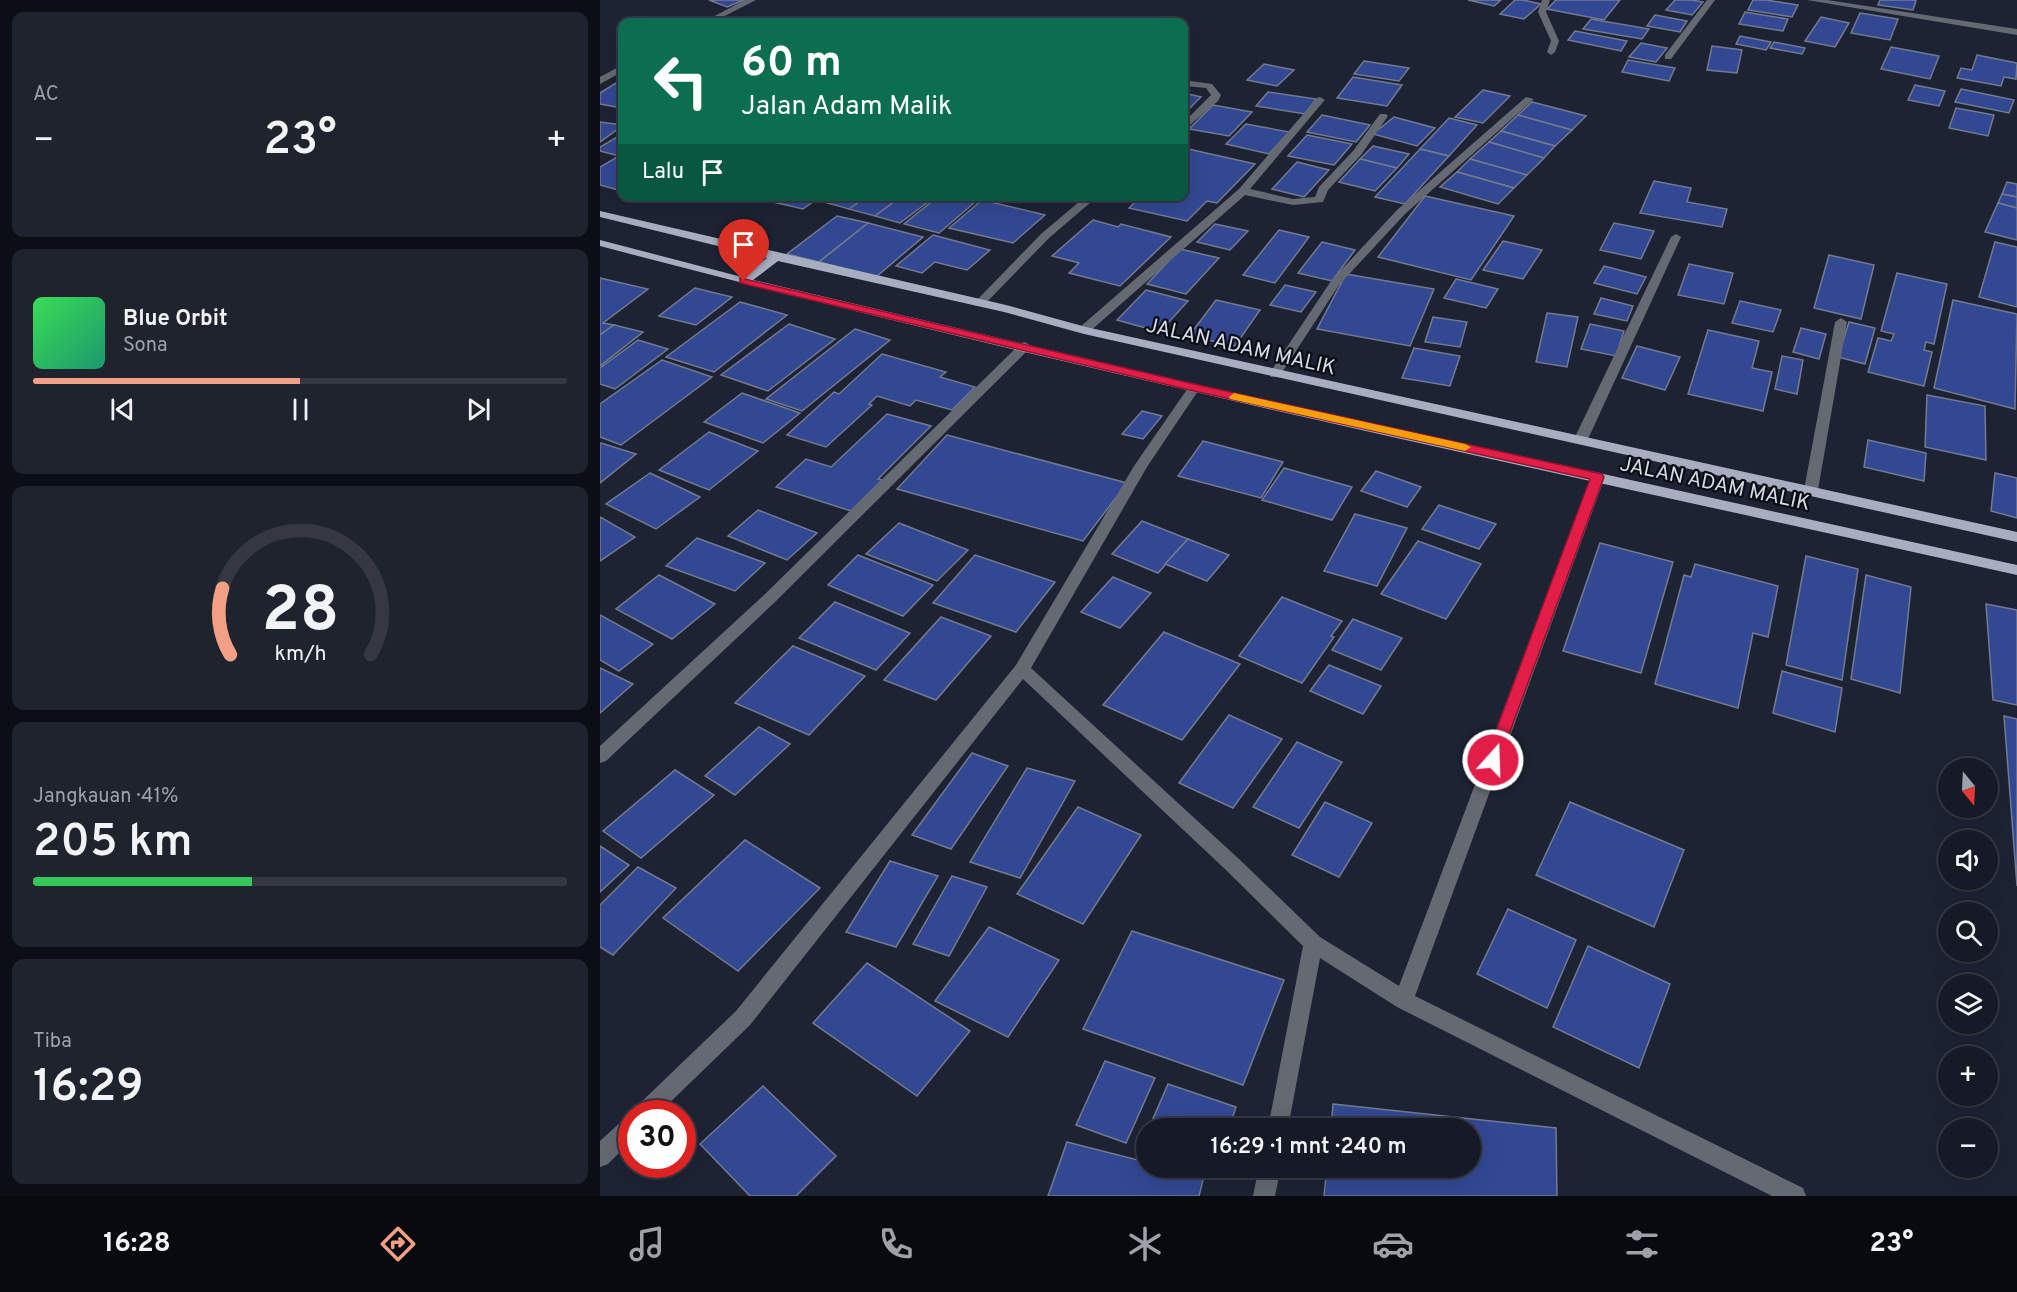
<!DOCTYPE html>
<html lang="id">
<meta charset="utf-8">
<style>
body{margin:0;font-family:Overpass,sans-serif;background:#1f232e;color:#f1f3f6;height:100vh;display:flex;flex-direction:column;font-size:22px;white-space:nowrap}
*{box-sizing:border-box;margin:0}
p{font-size:20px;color:#9ea1a7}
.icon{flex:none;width:33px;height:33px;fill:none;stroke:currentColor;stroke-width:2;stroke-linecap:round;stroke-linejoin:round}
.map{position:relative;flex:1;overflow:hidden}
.details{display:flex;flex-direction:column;gap:12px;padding:12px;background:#0c0e15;width:600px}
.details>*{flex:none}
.guide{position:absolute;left:18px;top:18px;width:570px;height:183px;border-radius:12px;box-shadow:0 6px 24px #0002,0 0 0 2px #353843;background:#0b6e4f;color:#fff;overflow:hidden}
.needle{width:39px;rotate:162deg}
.controls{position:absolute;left:1338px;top:758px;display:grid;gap:12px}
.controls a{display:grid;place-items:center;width:60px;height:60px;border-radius:50%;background:#161a26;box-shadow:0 6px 24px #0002,0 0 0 2px #353843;font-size:30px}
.speed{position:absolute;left:18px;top:1100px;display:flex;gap:12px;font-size:30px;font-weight:700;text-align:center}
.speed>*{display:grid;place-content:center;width:78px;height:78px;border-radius:50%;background:#161a26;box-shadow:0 6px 24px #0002,0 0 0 2px #353843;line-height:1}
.speed .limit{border:9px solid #d22;background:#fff;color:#111}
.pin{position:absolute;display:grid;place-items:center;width:51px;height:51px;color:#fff;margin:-62px -26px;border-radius:50% 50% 50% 0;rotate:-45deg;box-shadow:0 0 6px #0007}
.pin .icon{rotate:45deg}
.me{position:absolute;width:66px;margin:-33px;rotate:20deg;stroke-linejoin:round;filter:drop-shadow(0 0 4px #0008)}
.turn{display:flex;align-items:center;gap:21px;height:126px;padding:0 24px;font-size:27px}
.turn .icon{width:78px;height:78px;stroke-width:2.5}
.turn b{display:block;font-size:42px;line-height:51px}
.then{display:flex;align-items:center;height:57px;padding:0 24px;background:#0003;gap:12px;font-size:22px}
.big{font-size:45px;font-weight:600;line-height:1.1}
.details .widget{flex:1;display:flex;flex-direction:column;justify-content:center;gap:9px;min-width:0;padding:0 21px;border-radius:12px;background:#1f232e}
.details .dial{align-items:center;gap:0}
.dial svg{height:156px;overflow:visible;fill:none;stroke:#353843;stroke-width:7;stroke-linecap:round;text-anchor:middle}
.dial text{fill:#f1f3f6;stroke:none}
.song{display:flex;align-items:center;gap:18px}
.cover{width:72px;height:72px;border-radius:9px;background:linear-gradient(135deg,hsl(130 70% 55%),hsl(160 70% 35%))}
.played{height:6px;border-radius:3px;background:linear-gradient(90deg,#f39f85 50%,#353843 50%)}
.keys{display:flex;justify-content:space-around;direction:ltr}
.heat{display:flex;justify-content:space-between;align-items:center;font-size:33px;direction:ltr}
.charge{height:9px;border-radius:4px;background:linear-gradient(90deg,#34c759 41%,#353843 0)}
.trip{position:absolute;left:536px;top:1118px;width:345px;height:60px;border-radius:30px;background:#161a26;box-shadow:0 6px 24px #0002,0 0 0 2px #353843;font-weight:600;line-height:60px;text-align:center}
.dock{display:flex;height:96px;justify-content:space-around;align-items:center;background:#090a0f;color:#9ea1a7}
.dock .icon{width:42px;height:42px}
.dock .active{color:#f39f85}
.dock b{font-size:27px;color:#f1f3f6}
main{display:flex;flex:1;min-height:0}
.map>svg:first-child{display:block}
.building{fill:#334893;stroke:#737a8f;stroke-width:1.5}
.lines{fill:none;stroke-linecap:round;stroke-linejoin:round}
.minor{fill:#656971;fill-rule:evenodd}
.major{fill:#a7aec0;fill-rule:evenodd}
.route{fill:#e11d48;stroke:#92132f;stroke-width:1.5}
.slow{fill:#f59e0b}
.labels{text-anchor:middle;stroke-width:4.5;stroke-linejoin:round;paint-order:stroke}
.street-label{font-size:21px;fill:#d5dae5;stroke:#0a0d14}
</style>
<main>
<section class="details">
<div class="widget"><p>AC</p>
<div class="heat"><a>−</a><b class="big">23°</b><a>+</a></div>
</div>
<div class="widget">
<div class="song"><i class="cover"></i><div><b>Blue Orbit</b><p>Sona</p></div></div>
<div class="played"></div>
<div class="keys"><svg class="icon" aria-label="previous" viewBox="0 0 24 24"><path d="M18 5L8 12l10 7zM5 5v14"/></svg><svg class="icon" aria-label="pause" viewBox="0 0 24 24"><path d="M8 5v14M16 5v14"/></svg><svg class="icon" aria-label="next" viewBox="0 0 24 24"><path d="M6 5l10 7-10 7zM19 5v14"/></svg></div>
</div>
<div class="widget dial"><svg viewBox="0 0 100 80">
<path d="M14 69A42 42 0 1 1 86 69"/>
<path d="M14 69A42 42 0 0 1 10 35" stroke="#f39f85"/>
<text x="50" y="56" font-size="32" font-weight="700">28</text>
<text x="50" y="72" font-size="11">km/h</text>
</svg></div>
<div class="widget"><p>Jangkauan · 41%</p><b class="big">205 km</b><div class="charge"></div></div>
<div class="widget"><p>Tiba</p><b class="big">16:29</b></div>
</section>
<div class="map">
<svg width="1417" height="1196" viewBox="0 0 1417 1196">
<rect width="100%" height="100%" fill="#1d2333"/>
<g class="building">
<path d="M109,0H144L127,7Z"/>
<path d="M868,0H901L894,6Z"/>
<path d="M915,0H923L941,4L924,19L900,14Z"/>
<path d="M956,0H1020L1004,20L947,9Z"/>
<path d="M1075,0H1092L1103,2L1092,15L1066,10Z"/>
<path d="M1153,0H1166L1198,5L1192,17L1148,10Z"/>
<path d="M1280,0H1313L1316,1L1313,10L1278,5Z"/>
<path d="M1145,12L1188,19L1183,31L1139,24Z"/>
<path d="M1260,13L1298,19L1290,40L1251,33Z"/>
<path d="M1055,15L1087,21L1080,32L1047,26Z"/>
<path d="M1221,17L1249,23L1235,47L1205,41Z"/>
<path d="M991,19L1049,29L1042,39L983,29Z"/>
<path d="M975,31L1027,41L1021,51L968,40Z"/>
<path d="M1140,36L1171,42L1166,50L1136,44Z"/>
<path d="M1174,42L1205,48L1202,54L1170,48Z"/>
<path d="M1041,43L1067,48L1056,62L1029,57Z"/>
<path d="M1112,46L1142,50L1137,73L1107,70Z"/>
<path d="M1291,47L1339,56L1330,79L1281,69Z"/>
<path d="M1377,55L1417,63L1416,79L1404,77L1401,86L1357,78L1361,68L1372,70Z"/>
<path d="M1028,60L1075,68L1069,81L1022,72Z"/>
<path d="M764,61L809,68L799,81L754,74Z"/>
<path d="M664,64L694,70L677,86L647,80Z"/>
<path d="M753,77L802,85L787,106L737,98Z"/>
<path d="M16,83L22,84V108L0,104V93Z"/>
<path d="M1315,85L1345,91L1339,106L1308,100Z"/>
<path d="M1361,89L1414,100L1409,113L1355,102Z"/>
<path d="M883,90L910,96L883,123L855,117Z"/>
<path d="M668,92L716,99L705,114L656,106Z"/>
<path d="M584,93L601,97L584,114Z"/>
<path d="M932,102L986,116L972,130L918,115Z"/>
<path d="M613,105L652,112L629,136L589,129Z"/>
<path d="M1356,108L1394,115L1388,136L1349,128Z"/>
<path d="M722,115L770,125L756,142L707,132Z"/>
<path d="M918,115L972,130L955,146L901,131Z"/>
<path d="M794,117L835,128L817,146L773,134Z"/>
<path d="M849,118L877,125L849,156L820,149Z"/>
<path d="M0,122L22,125V126L0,142Z"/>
<path d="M646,124L689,132L669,154L626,144Z"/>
<path d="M901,131L955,146L944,158L889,142Z"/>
<path d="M22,134V191L0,185V167L19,156L0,151V147Z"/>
<path d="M707,135L752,144L734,165L688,156Z"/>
<path d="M889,142L944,158L927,175L870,159Z"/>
<path d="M773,146L809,154L797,168L760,159Z"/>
<path d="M584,148L655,164L617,203L607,201L587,221L529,208L541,196H584Z"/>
<path d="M820,149L849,156L805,204L775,197Z"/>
<path d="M760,159L797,168L775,191L739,182Z"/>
<path d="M870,159L927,175L914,188L857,172Z"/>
<path d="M697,162L729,170L704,197L672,189Z"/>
<path d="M857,172L914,188L898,204L840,187Z"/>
<path d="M1054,181L1091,188L1087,202L1127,209L1122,227L1040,213Z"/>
<path d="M1407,182L1417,184V197L1402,194Z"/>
<path d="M1402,194L1417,197V208L1398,203Z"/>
<path d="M175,196H221L203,209L169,201Z"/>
<path d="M233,196H268L249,209L224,202Z"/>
<path d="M268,196H302L275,216L249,209Z"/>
<path d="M302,196H336L300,223L275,216Z"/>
<path d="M339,196H382L339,233L304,224Z"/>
<path d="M825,196L914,216L871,280L778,257Z"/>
<path d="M382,200L445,215L413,243L349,228Z"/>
<path d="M1398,203L1417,208V240L1385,232Z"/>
<path d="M237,216L268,223L219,262L187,254Z"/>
<path d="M493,220L518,227L521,224L571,237L520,286L469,273L479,263L452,256Z"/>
<path d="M268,223L323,237L276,277L219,262Z"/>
<path d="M1014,223L1054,231L1041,259L1000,250Z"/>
<path d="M615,224L648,231L630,250L597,242Z"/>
<path d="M679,230L709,237L675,283L643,275Z"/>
<path d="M333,235L390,250L367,270L335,262L322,273L296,266Z"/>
<path d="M903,241L942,250L923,279L883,270Z"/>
<path d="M722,242L755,250L732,281L698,273Z"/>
<path d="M1395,242L1417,247V307L1379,297Z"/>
<path d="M580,249L619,258L586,294L547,284Z"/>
<path d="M1229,255L1274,265L1261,319L1214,308Z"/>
<path d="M1089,264L1133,273L1124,304L1078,295Z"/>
<path d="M1004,266L1046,277L1037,294L994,283Z"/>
<path d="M1297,273L1347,284L1334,344L1326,342L1324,350L1332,352L1324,386L1268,372L1278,338L1291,341L1294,334L1281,331Z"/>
<path d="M746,274L834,289L810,346L717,329Z"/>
<path d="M0,278L48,289L3,323L14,325L0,335Z"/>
<path d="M856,279L898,289L886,308L844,298Z"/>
<path d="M685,285L716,292L701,312L670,305Z"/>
<path d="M95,288L132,297L96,325L59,316Z"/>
<path d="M546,290L588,301L560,332L517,320Z"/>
<path d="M1001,298L1033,306L1027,321L994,314Z"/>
<path d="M616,300L660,310L635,346L589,336Z"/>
<path d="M1353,300L1417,314L1415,409L1334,388Z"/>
<path d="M1140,301L1181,310L1173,332L1132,323Z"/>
<path d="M140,302L187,315L114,372L66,357Z"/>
<path d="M947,313L978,317L967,367L936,362Z"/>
<path d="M833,317L867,322L860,347L825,342Z"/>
<path d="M1249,322L1275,328L1265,364L1238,357Z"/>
<path d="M189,324L235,339L168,391L121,375Z"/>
<path d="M990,324L1024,331L1016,356L981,349Z"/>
<path d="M14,325L43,332L0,366V335Z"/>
<path d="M1201,328L1226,334L1219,359L1193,352Z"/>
<path d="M255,329L290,340L202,411L166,399Z"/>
<path d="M1108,330L1159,341L1152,368L1172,372L1163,411L1088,394Z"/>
<path d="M38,340L68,349L15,389L0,384V368Z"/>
<path d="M1037,346L1080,357L1065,390L1022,378Z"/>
<path d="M814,348L860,356L850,386L802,378Z"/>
<path d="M282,354L346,372L340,377L375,387L352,410L316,400L310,406L277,396L269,404L272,405L226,447L187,435L234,392L239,394Z"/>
<path d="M1182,356L1203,360L1197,394L1175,389Z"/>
<path d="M62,360L112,377L21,445L0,437V404Z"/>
<path d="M142,393L200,413L163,443L104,422Z"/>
<path d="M1327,395L1385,406L1386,460L1325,447Z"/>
<path d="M542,411L562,416L543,439L522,434Z"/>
<path d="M287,414L331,426L278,479L282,480L251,511L176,487L206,459L231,467Z"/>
<path d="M109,432L158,451L109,490L59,470Z"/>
<path d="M347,435L527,483L483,541L297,489Z"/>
<path d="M1268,440L1326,453L1324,481L1264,467Z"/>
<path d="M603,441L683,462L661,498L578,476Z"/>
<path d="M1,443L36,454L0,483V444Z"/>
<path d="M684,468L752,487L732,520L662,500Z"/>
<path d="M776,471L821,487L807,507L761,491Z"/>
<path d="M50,473L100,497L56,529L6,504Z"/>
<path d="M1395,473L1417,478V518L1391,511Z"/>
<path d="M839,505L896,524L879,549L822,529Z"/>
<path d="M158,510L217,533L187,560L128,536Z"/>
<path d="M755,514L807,528L777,586L724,571Z"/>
<path d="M0,517L35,537L0,561Z"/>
<path d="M542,521L588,539L558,573L512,554Z"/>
<path d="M299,523L368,550L337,581L266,554Z"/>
<path d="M97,538L165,563L135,591L66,566Z"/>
<path d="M588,539L629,555L607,581L565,564Z"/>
<path d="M818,541L881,564L846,619L781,594Z"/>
<path d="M1000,543L1073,562L1041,673L963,651Z"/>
<path d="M258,555L333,585L303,616L228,585Z"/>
<path d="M375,555L455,582L416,632L333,603Z"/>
<path d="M1206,556L1258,569L1242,680L1186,665Z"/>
<path d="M1095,564L1178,586L1168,637L1153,633L1138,708L1055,684L1084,575L1091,577Z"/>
<path d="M59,575L115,604L72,639L16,609Z"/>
<path d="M1266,575L1311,587L1300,693L1251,679Z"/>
<path d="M513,577L551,593L520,628L481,612Z"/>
<path d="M682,597L742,621L731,636L734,637L702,683L639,656Z"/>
<path d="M235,602L310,633L276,670L199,638Z"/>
<path d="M1386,604L1417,610V705L1393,700Z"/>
<path d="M0,615L53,644L19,671L0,660Z"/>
<path d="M341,617L391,636L336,700L284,680Z"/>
<path d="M753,619L802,638L781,670L732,650Z"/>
<path d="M564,632L640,664L582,740L503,705Z"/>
<path d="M193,646L265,676L209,735L135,703Z"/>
<path d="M729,665L781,686L763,714L710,691Z"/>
<path d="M0,668L33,684L0,713Z"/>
<path d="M1182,671L1242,688L1235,732L1173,713Z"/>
<path d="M629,715L682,739L633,808L579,783Z"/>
<path d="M1404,716L1417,719V886Z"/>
<path d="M159,727L190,744L135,795L105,776Z"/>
<path d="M697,742L742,762L699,828L653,807Z"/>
<path d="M372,753L408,766L351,849L312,835Z"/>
<path d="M427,768L475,781L420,878L370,862Z"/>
<path d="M75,770L114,795L41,858L3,831Z"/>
<path d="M725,802L772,823L739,877L692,855Z"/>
<path d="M970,802L1084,850L1054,927L936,875Z"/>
<path d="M478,807L541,835L483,924L417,894Z"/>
<path d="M145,840L220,888L138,971L63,918Z"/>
<path d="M0,846L29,865L0,892Z"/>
<path d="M290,861L338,876L296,947L246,932Z"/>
<path d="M38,867L76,888L13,955L0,947V905Z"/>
<path d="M352,876L387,887L349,956L313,944Z"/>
<path d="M908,909L976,940L947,1008L877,974Z"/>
<path d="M389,927L459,960L408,1037L335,1001Z"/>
<path d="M532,931L684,980L643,1085L483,1029Z"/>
<path d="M988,946L1070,984L1039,1068L953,1027Z"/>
<path d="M267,963L370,1031L317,1096L213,1023Z"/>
<path d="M505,1061L555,1078L526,1143L476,1125Z"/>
<path d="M568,1084L636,1107L629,1128H549Z"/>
<path d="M163,1086L236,1156L196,1196H150L100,1144Z"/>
<path d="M733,1104L956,1128L957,1196H724L727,1167H870V1128H731Z"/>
<path d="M467,1142L546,1162V1167H566L604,1176L599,1196H448Z"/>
</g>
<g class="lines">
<g class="minor">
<path d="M145,0H156L113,22H103Z"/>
<path d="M942,0H950L946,12L959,41L955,52L951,55L947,52L951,41L938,12Z"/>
<path d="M1107,0H1115L1071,59H1065V55Z"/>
<path d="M1207,0H1227L1417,29V35Z"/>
<path d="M22,65V72L0,84V77Z"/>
<path d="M584,80L612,84L621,95L618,101L584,130V122L611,95L606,88L584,86Z"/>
<path d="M720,97L725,100L723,102L650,189L693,199L715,197L719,187L753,151L780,114H786L788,116L761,155L728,190L723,202L693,205L645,195L488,333H480V327L639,189L717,98Z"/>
<path d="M926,97L934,99L805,214L739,285L679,377H671L669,374L731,281L797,210Z"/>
<path d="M486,196H498L449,238L383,306H375V302L441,234Z"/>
<path d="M1076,234L1081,237L988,439L981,443L976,442L974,439L1071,237Z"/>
<path d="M1241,318L1247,322L1218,490L1211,495L1204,490L1235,322Z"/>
<path d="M425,342L431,346L429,349L174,603L6,761L0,763V746L164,595L421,343Z"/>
<path d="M594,384L600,388L547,467L431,668L639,859L720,937L799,986L991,477L998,472L1003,474L1005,477L815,996L1203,1188L1206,1196H1172L797,1007L720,958L688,1128H668L703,946L627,871L423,679L150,1025L59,1113H34L37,1106L136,1011L416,665L534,466L590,385Z"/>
<path d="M32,1115V1140L8,1164L0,1167V1141L25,1118Z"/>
<path d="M659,1167H681L675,1196H653Z"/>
</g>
<path class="major" d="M0,211L406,305L486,327L1417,532V542L484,334L404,312L178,261L153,280L594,384L1417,565V575C944,470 469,370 0,246V240L142,277L167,258L0,217Z"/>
</g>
<path class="route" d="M140,278L594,384L1002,474L1004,477L898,764L893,766L888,764L885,760L990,479L594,391L140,283Z"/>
<path class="slow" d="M634,393L865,444L871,447L865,451L630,399L629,397Z"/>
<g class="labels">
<g class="street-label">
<text transform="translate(641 346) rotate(13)" y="7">JALAN ADAM MALIK</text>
<text transform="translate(1115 483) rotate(12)" y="7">JALAN ADAM MALIK</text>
</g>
</g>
</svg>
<div class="controls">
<a><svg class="needle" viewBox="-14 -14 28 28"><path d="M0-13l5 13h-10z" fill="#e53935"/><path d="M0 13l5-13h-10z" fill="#9ea1a7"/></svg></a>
<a><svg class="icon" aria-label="sound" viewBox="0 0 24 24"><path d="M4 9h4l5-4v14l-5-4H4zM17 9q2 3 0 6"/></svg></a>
<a><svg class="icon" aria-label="search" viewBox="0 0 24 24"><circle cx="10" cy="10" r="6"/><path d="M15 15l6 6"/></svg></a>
<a><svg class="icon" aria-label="layers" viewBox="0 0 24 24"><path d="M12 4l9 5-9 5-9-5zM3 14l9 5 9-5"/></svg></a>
<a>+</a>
<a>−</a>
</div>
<div class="speed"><div class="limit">30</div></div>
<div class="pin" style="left:144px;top:281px;background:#d93025"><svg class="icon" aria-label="arrive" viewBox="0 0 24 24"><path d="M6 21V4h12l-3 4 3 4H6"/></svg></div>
<svg class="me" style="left:893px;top:760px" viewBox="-20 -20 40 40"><circle r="17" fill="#e11d48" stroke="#fff" stroke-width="3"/><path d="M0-11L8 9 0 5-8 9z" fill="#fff"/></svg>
<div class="trip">16:29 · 1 mnt · 240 m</div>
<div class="guide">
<div class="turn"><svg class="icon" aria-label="left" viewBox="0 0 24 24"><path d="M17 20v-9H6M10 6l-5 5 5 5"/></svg><div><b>60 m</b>Jalan Adam Malik</div></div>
<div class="then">Lalu<svg class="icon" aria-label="arrive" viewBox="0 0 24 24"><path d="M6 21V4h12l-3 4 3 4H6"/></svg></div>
</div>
</div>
</main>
<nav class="dock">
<b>16:28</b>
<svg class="icon active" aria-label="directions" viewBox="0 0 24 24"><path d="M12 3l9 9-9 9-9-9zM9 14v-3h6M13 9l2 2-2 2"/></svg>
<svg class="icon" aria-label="music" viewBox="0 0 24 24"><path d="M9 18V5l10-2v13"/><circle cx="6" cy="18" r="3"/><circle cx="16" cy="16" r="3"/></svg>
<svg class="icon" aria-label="phone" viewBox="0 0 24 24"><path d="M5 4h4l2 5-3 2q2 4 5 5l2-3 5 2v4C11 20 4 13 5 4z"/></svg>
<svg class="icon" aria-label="climate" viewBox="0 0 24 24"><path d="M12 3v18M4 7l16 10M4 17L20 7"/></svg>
<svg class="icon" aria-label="car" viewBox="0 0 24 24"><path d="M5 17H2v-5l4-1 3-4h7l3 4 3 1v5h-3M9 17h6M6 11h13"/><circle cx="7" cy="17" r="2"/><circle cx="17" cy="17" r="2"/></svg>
<svg class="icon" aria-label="filters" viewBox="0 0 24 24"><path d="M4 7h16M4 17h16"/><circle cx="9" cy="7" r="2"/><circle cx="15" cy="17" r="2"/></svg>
<b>23°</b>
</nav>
